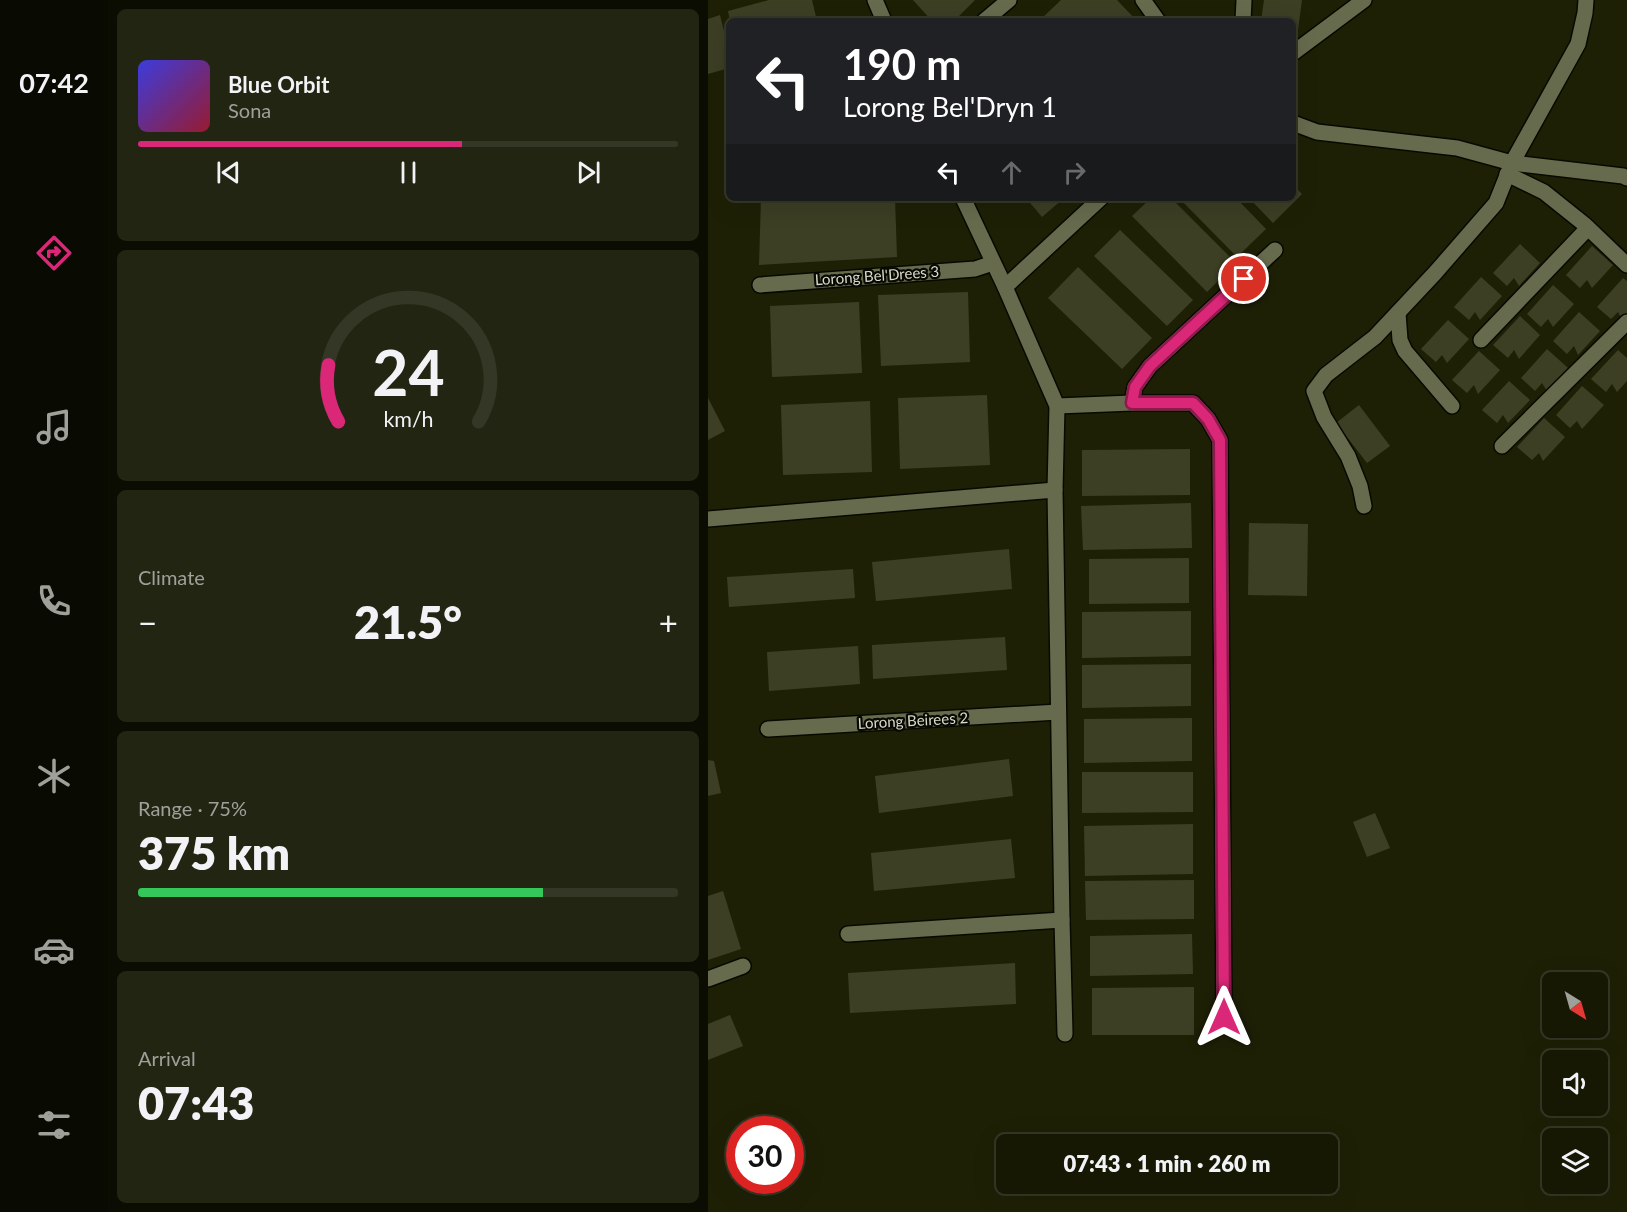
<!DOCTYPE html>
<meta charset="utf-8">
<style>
body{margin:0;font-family:Lato,sans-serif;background:#232513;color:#f1f3f6;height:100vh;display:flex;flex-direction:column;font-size:22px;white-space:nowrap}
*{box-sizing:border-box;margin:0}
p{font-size:20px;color:#9ea09a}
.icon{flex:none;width:33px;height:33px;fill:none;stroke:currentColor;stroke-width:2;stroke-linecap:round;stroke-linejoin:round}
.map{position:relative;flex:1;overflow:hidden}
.panel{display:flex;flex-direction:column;gap:9px;padding:9px;background:#0c0d02;width:600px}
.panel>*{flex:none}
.top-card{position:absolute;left:18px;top:18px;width:570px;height:183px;border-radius:9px;box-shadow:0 6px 24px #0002,0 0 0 2px #353726;background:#202124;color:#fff;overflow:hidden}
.needle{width:39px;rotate:143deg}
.fabs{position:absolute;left:834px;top:972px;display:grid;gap:12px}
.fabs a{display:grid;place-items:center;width:66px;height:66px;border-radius:9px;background:#161804;box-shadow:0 6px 24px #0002,0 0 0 2px #353726;font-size:30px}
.speed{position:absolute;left:18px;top:1116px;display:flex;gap:12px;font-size:30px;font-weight:700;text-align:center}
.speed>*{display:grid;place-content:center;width:78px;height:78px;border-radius:50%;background:#161804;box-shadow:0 6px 24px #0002,0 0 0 2px #353726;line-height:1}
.speed .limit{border:9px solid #d22;background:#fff;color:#111}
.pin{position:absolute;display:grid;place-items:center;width:51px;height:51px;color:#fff;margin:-26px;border:3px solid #fff;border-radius:50%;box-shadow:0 2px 6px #0007}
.me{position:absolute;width:66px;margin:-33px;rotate:0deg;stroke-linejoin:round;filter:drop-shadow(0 0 4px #0008)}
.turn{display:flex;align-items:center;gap:21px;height:126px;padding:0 18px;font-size:27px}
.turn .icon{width:78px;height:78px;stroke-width:2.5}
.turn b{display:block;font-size:42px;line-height:51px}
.lanes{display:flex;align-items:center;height:57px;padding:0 18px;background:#0003;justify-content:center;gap:30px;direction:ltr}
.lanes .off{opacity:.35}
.big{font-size:45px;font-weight:800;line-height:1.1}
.panel .widget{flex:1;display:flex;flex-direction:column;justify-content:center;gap:9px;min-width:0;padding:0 21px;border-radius:9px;background:#232513}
.panel .dial{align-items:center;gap:0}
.dial svg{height:156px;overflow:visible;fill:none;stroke:#353726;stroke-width:7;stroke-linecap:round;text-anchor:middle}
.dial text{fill:#f1f3f6;stroke:none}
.song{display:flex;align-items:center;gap:18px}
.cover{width:72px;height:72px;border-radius:9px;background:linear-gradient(135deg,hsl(240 70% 55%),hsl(350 70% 35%))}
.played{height:6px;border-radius:3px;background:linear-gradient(90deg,#db2777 60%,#353726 60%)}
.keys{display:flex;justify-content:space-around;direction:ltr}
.heat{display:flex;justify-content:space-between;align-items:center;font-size:33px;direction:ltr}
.charge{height:9px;border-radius:4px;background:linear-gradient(90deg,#34c759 75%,#353726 0)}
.trip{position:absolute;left:288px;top:1134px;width:342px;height:60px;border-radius:9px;background:#161804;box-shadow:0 6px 24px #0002,0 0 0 2px #353726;font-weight:800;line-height:60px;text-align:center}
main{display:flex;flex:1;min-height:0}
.tab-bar{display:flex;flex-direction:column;width:108px;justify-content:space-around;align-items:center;background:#090a02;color:#9ea09a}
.tab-bar .icon{width:42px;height:42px}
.tab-bar .selected{color:#db2777}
.tab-bar b{font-size:27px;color:#f1f3f6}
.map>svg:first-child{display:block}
.building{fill:#3c3f24}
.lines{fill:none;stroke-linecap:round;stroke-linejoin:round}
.minor-casing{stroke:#080a00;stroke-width:18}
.minor{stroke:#676b4e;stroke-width:15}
.route-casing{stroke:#8e194d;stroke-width:15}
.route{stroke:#db2777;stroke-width:10}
.labels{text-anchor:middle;stroke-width:4.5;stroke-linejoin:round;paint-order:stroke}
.street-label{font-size:15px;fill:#d8daca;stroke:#080902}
</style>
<main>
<nav class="tab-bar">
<b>07:42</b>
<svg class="icon selected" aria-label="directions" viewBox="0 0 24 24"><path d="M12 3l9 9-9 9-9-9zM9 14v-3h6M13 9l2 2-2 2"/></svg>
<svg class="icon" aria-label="music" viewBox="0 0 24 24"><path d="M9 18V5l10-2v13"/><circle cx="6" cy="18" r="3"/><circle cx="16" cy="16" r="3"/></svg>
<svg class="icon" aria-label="phone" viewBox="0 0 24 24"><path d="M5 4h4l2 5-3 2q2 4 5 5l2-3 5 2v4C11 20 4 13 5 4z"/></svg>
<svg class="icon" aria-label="climate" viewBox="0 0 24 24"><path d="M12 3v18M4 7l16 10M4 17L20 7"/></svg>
<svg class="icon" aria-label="car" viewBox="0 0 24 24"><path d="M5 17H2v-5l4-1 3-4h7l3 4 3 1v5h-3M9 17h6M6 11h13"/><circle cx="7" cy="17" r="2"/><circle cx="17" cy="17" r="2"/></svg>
<svg class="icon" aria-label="filters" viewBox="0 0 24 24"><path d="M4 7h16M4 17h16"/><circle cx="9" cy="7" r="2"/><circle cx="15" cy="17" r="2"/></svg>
</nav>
<section class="panel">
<div class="widget">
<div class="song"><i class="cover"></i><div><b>Blue Orbit</b><p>Sona</p></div></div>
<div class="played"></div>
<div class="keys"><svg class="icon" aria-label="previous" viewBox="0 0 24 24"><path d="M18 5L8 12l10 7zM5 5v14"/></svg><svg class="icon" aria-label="pause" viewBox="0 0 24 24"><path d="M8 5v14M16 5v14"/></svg><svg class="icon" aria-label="next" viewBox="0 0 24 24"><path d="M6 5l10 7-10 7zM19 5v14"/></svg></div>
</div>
<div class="widget dial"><svg viewBox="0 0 100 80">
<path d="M14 69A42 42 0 1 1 86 69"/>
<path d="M14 69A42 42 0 0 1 9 40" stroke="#db2777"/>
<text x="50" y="56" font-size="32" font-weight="700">24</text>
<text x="50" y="72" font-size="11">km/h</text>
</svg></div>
<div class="widget"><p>Climate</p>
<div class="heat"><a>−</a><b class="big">21.5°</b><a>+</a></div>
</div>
<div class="widget"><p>Range · 75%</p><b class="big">375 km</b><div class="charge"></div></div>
<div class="widget"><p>Arrival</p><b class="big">07:43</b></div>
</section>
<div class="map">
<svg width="919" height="1212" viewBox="0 0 919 1212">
<rect width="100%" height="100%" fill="#1e2006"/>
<g class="building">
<path d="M61,0H104L109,21H22L20,11Z"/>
<path d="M205,0H267L246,21H224Z"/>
<path d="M353,0H409L429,21H331Z"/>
<path d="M556,0H594L590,30H585V21H553Z"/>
<path d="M12,15L21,52V68L0,74V19Z"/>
<path d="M585,185L594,194L565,223L541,198H585Z"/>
<path d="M53,198H187L189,257L51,265Z"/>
<path d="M318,198H356L334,217Z"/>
<path d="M443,198H463L528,263L499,292L424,216Z"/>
<path d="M471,198H528L558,229L529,257Z"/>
<path d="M412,230L485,300L459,326L386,256Z"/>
<path d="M812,244L832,263L811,286L806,278L799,286L785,273Z"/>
<path d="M884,246L905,265L884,288L879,280L872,288L858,275Z"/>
<path d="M370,267L444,338L414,369L340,298Z"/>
<path d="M773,277L794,296L772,320L767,312L761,320L746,307Z"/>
<path d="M915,278L919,281V315L914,320L910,312L903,319L889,307Z"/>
<path d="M845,285L866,304L845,327L840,319L833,327L819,314Z"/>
<path d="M260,292L262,362L173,366L170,295Z"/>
<path d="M151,302L154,373L64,377L62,306Z"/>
<path d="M871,312L892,331L870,355L866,346L859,354L845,341Z"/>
<path d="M812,316L832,335L811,359L806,350L800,358L785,345Z"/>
<path d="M740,320L761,339L739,363L734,355L728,362L713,349Z"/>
<path d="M839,349L860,368L839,391L834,383L827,391L813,378Z"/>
<path d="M910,350L919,358V381L909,392L904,384L898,392L883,379Z"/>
<path d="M771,351L792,370L770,394L766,385L759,393L744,380Z"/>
<path d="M801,381L822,400L800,423L795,415L789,423L774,410Z"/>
<path d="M874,386L896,405L874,429L869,421L862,428L848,415Z"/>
<path d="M279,395L282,465L192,469L190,398Z"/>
<path d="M0,398L17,431L0,440Z"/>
<path d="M162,401L164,472L75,475L73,405Z"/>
<path d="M651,405L682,446L659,463L628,423Z"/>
<path d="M836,418L857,437L835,461L831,453L824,460L809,447Z"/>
<path d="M482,449V495L374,496V450Z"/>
<path d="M483,503L484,548L375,550L373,506Z"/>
<path d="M541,523L600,524L599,596L540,595Z"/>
<path d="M301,549L304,589L168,601L164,562Z"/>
<path d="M481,558V603L381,604V559Z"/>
<path d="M145,569L147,598L21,607L19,577Z"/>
<path d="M483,611V656L374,658V612Z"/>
<path d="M297,637L299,670L165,679L164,645Z"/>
<path d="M150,646L152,684L61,691L59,652Z"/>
<path d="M483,664V706L374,708V665Z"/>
<path d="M484,718V761L376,763V719Z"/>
<path d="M301,759L305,796L171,813L167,776Z"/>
<path d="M0,760L6,761L13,793L0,796Z"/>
<path d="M374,772H485V812L374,813Z"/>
<path d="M667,813L682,848L659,857L645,822Z"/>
<path d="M485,824V874L377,876L376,826Z"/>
<path d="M303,839L307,878L166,891L163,853Z"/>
<path d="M486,880V919L378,920L377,881Z"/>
<path d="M15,891L33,949L0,960V896Z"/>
<path d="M484,934L485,974L382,976V936Z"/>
<path d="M307,963L308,1004L142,1013L140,973Z"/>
<path d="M486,987V1035H384V988Z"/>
<path d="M22,1015L35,1046L0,1060V1024Z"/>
</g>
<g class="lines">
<g class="minor-casing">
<g id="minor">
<path d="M167,0L176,21"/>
<path d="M435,0L450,21"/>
<path d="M276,21L301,0"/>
<path d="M535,21L536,0"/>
<path d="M585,53L656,0"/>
<path d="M585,123L609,132L749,148L804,163L915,176L919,178"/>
<path d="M799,174L836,192L876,224L919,265"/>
<path d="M255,198L297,287L349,406L347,490L354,920L357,1034"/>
<path d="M52,285L267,269L285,263"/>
<path d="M297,287L393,198"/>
<path d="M690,313L692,340L697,351L744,406"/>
<path d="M773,340L880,228"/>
<path d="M424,403L427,387L442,366L567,250"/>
<path d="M349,406L424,403H485L500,419L512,440L516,1017"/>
<path d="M794,446L919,322"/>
<path d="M656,506L652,486L640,456L616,417L606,391L618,375L667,337L727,273L788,203L804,163L870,44L877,13L878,0"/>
<path d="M0,519L347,490"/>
<path d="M60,729L350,712"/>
<path d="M140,934L354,920"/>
<path d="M0,979L35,966"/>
</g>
</g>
<use href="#minor" class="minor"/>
</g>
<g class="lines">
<g class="route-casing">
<path id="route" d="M516,1017L512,440L500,419L485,403H424L427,387L442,366L536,279"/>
</g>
<use href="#route" class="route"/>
</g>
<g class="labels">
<g class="street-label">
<text transform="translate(169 276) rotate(-4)" y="5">Lorong Bel'Drees 3</text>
<text transform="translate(205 721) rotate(-3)" y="5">Lorong Beirees 2</text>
</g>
</g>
</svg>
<div class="fabs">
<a><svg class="needle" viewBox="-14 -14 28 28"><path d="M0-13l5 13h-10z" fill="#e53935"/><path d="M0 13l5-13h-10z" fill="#9ea09a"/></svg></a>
<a><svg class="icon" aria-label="sound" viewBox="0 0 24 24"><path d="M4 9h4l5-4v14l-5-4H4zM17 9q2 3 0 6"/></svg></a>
<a><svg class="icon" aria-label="layers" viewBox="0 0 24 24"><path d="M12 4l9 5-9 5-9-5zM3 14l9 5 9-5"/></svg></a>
</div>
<div class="speed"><div class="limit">30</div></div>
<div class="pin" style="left:536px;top:279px;background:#d93025"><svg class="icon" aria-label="arrive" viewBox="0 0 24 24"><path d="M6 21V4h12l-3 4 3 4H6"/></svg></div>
<svg class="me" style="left:516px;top:1017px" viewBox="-20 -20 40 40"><path d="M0-17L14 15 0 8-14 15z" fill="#db2777" stroke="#fff" stroke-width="4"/></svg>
<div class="trip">07:43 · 1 min · 260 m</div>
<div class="top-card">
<div class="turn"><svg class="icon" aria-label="left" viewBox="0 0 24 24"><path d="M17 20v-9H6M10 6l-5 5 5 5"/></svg><div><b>190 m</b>Lorong Bel'Dryn 1</div></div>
<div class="lanes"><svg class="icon" aria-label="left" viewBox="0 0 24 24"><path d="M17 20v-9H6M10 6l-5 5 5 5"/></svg><svg class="icon off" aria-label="ahead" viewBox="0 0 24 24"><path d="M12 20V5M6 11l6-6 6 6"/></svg><svg class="icon off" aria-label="right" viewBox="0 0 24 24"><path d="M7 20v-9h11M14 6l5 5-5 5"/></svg></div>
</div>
</div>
</main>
